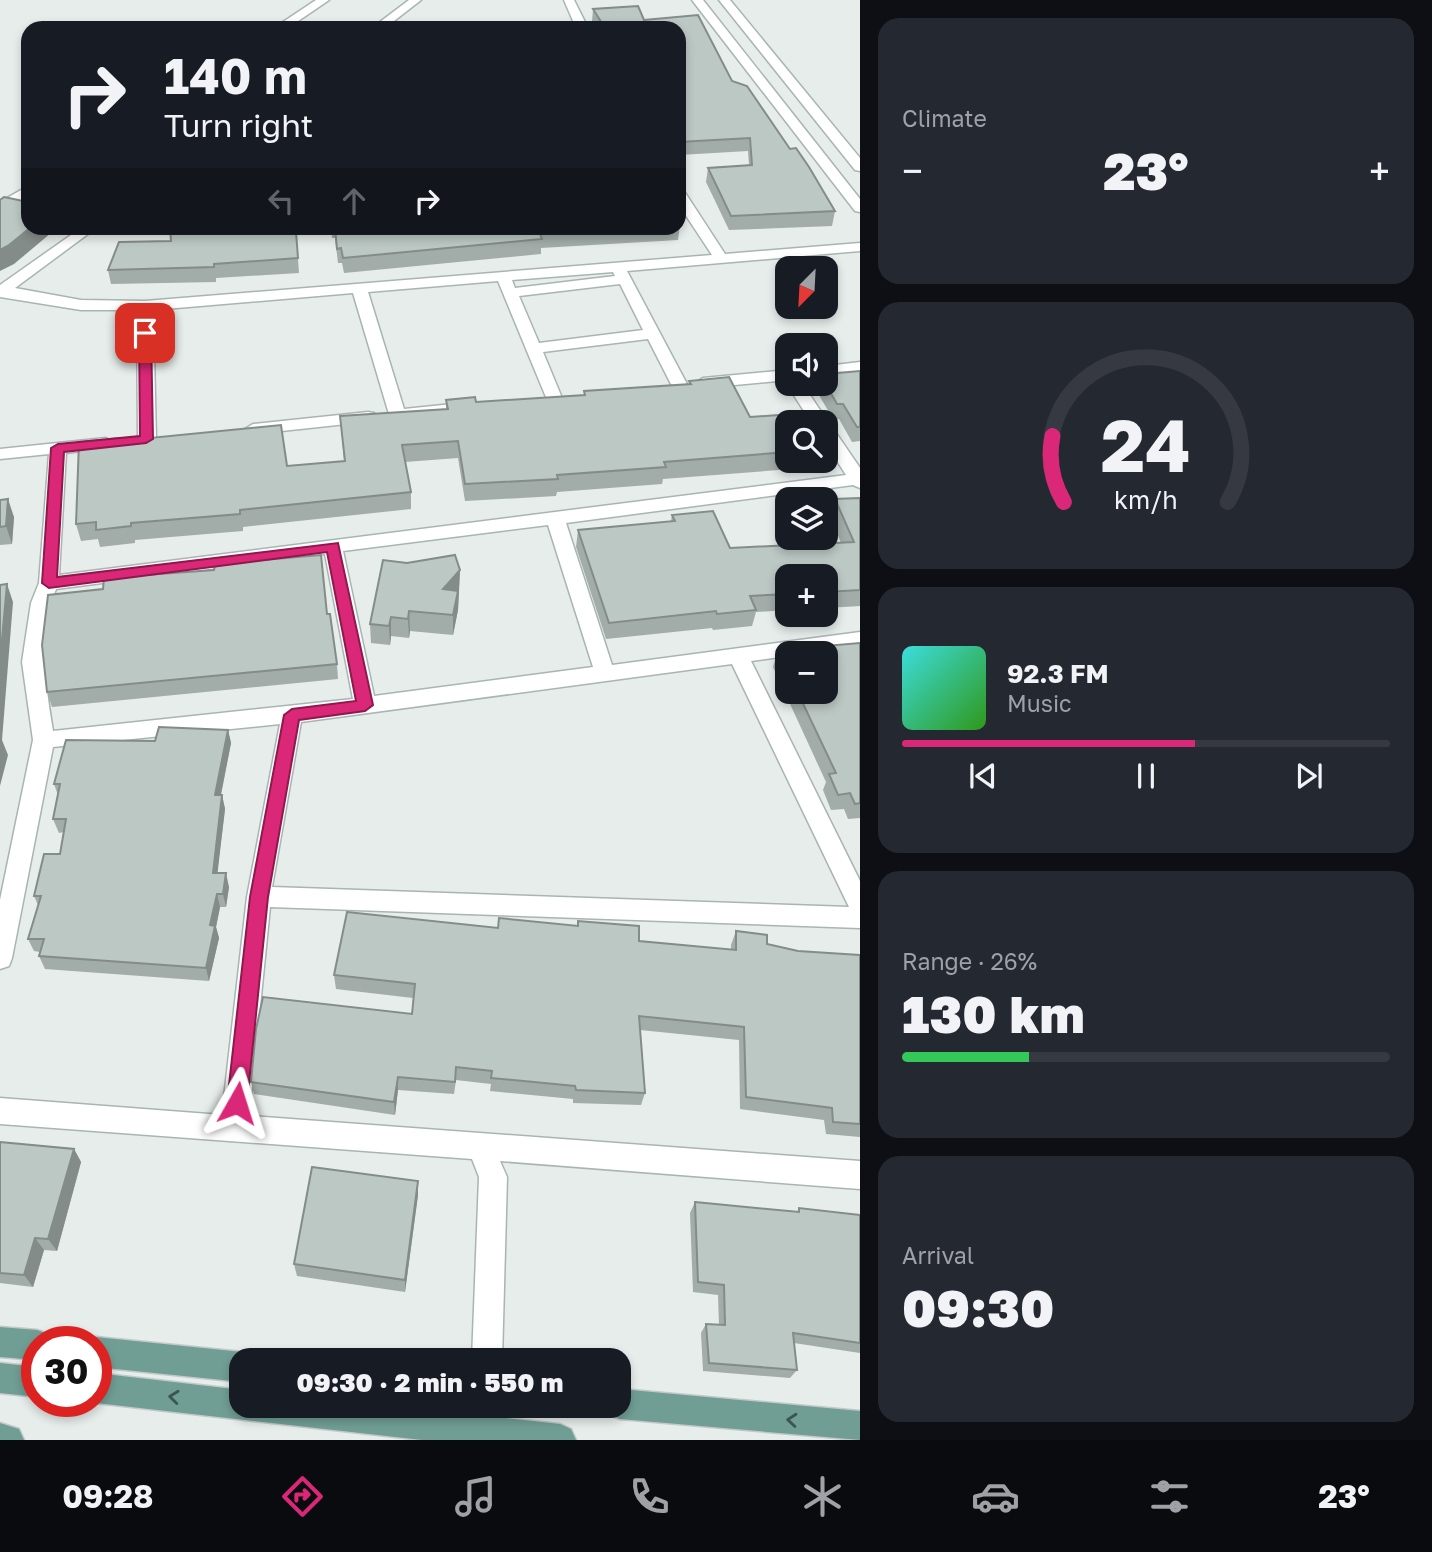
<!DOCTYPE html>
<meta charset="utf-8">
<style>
body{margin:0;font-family:"Golos Text",sans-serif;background:#242831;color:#f1f3f6;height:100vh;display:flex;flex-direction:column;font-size:26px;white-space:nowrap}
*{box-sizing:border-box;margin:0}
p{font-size:23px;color:#9ea1a6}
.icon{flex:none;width:38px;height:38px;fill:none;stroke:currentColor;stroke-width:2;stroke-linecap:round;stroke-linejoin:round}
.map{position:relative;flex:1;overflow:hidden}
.side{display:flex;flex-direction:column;gap:18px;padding:18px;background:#0d0f14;width:572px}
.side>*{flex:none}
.hud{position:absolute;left:21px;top:21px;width:665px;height:214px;border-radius:21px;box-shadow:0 4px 10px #0003;background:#171b24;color:#f1f3f6;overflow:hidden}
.needle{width:46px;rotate:204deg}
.controls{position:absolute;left:775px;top:256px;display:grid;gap:14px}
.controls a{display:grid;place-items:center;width:63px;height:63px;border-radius:14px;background:#171b24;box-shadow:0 4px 10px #0003;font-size:35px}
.speed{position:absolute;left:21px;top:1326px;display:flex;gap:14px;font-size:35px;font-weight:700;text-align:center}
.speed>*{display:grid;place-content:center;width:91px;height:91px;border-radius:50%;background:#171b24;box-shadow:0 4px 10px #0003;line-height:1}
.speed .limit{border:10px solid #d22;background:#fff;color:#111}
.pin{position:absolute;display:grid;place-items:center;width:60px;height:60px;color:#fff;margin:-30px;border-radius:14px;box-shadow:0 4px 10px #0006}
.me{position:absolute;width:77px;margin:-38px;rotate:6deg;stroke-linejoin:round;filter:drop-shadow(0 0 5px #0008)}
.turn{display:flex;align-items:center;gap:24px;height:147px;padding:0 28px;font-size:32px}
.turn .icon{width:91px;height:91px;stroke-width:2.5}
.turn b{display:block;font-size:49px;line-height:60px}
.lanes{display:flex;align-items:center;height:66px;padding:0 28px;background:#0003;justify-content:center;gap:35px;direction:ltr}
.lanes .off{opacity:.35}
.big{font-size:52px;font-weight:800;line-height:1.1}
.side .card{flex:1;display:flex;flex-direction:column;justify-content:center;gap:10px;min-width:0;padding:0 24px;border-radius:21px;background:#242831}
.side .dial{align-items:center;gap:0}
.dial svg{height:182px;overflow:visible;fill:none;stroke:#363941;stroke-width:7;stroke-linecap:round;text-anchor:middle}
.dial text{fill:#f1f3f6;stroke:none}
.song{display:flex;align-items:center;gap:21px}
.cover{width:84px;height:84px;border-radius:10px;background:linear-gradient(135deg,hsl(180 70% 55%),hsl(110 70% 35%))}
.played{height:7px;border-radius:4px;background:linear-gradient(90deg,#db2777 60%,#363941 60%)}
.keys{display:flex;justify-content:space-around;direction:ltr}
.heat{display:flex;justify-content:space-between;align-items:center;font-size:38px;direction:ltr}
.charge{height:10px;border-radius:5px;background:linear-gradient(90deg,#34c759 26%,#363941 0)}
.trip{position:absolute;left:229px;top:1348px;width:402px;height:70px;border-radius:21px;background:#171b24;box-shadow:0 4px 10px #0003;font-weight:800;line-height:70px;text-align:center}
.tab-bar{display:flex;height:112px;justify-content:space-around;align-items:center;background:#090b0e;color:#9ea1a6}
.tab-bar .icon{width:49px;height:49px}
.tab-bar .selected{color:#db2777}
.tab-bar b{font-size:32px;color:#f1f3f6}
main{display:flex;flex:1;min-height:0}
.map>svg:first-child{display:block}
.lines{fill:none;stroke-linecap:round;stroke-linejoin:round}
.minor-casing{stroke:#a9b5b2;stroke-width:3}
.major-casing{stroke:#c3c9c8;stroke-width:3}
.minor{fill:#fff;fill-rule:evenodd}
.major{fill:#709e95;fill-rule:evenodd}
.wall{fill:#a2aca9;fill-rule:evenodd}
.shaded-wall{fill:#848c89}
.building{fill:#bcc8c4;stroke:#848c89;stroke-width:2}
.oneway{stroke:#395650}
.route{fill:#db2777;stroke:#8e194d;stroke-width:2}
</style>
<main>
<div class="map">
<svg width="860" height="1440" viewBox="0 0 860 1440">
<rect width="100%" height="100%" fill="#e6edeb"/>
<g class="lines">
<g class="minor-casing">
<g id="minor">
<path d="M316,0H329L288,28H274Z"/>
<path d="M409,0H421L385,28H372Z"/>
<path d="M564,0H574L588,28H576Z"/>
<path d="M692,0H703L860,199V212L855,211Z"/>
<path d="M719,0H730L860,158V171L855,170Z"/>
<path d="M28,186V196L0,212V202Z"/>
<path d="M679,190L684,191L725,254L860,243V251L627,271L688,386L680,391L672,386L648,339L543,352L562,398L560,402H548L498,281L368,292L404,409L472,402L480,407L472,412L397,419L389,414L353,293L153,310L156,439L147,444L138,439L137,310H81L0,297V285L81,228H96L15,288L81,300L145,301L712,255L679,205ZM613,272L615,276L515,288L512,280ZM620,284L643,330L539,343L519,296Z"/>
<path d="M860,362V372L826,376V366Z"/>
<path d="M788,370V380L703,388L695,383L703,378Z"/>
<path d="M788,381V383H802L828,422L826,426V422H811L786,383Z"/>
<path d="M368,412L374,413L376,417L374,421L253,434L245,429L253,424Z"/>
<path d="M826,426L832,427L860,468V488L853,485L566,523L612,665L860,632V646L788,653V656L751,661L860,881V928L270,907L249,1116L860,1161V1189L500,1161L507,1177L502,1360H472L479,1177L472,1159L0,1124V1098L222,1115L247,897L280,724L53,747L12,958L9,966L0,969V900L33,740L22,662L31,603L39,583L49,454L0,459V449L106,438L115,443L106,448L66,453L59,575L846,475L826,444ZM548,525L593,667L374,696L343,551ZM325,554L353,699L53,731C45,682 38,636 56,589ZM732,664L849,907L272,887L301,722Z"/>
</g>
</g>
<g class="major-casing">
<g id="major">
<path d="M0,1327L37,1330L48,1334L51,1342H37V1360L0,1357Z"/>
<path d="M96,1337L242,1352L254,1360H242V1382L96,1367V1342H85Z"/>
<path d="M0,1363L37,1367V1397L0,1393Z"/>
<path d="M96,1373L242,1390V1405H387L560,1424L571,1429L576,1440H422L96,1403L93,1402H96Z"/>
<path d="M620,1389L860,1411V1440L620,1419L609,1415L605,1405H620Z"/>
<path d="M0,1423L19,1429L24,1440H0Z"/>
</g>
</g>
<use href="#minor" class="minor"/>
<use href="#major" class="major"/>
</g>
<g class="wall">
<path d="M638,6L644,20L698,15L732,81L747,86L790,149L796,148L809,167L835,211L832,226L729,230L706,182L708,168L749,165L748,151L679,155V28H596L592,22L593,9Z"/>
<path d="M679,223L680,225L678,240L541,248V254L344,273L342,263H338L335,238H332L331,228H679Z"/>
<path d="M296,232L299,273L216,278V282L111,284L108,270L171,241Z"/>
<path d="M860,371V441L852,442L839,419H833L816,390L817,383H826Z"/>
<path d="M689,381L750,417L788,422V460H807L805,468L663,479L662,484L557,492L556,496L465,501L458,458L405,462L411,492V509L243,527V531L135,540V543L100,547L98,539L81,541L76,524L121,441L287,466L344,461L340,416L446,410V400L476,402L584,395V391L689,385Z"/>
<path d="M860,498V606L826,608V576H788V610L756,612L752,626L713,630L712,628L606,639L576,547L578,530L671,521L672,515L730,548L841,543L830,516L835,499Z"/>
<path d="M0,500L14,517L12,544L0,545Z"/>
<path d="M460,570L458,610L453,635L410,631L409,638L391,636L390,645L371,643L370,624Z"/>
<path d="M327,614L337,664L338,679L52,707L47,692Z"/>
<path d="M860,643V818L848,819L844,809L831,810L823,790L826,782L773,667L778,650ZM788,653L826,691H788Z"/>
<path d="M228,730L231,743L221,795H222L225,809L217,873L229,887L226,907H220L216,927L219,938L209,981L45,969L39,956L40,952L34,951L28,939L38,905L34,896L60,854L64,832L59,833L53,819L58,795L54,784L155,741Z"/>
<path d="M578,921L639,941L731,950V945L736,931L767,944L798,951L860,955V1137L826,1134L824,1120L740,1109L739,1040L640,1030L645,1093L641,1105L573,1103V1099L490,1091L491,1084L456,1080L454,1094L398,1090L395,1115L254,1094L251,1082L412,1014L413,998L336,989L334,975L498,928L577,926Z"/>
<path d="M0,1142L74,1149L81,1162L57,1251L44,1250L33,1287L0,1283Z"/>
<path d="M418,1181V1195L405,1292L297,1276L294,1264Z"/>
<path d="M695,1202L797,1212L799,1208L860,1215V1353L794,1343L797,1370L790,1378L703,1371L701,1333L706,1324L719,1325L718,1295L693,1292L690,1213Z"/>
</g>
<g class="shaded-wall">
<path d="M30,228H57L14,264L0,271V250Z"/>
<path d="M8,499L14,517L12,544L6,526Z"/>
<path d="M460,570L458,610L453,635V615L443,589Z"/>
<path d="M7,584L13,602L2,740L8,755L0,786V661Z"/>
<path d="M409,611L410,631L409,638L408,619Z"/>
<path d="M391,617V636L390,645L389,626Z"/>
<path d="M228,730L231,743L218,809L215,795Z"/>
<path d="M222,795L225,809L216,886L213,873Z"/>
<path d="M226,873L229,887L226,907L223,894Z"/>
<path d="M217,894L220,907L216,927L219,938L209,981L206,968L210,925Z"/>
<path d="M398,1077V1090L395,1115L394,1102Z"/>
<path d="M74,1149L81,1162L57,1251L48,1239Z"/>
<path d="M418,1181V1195L405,1292V1280Z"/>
<path d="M35,1238L44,1250L33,1287L24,1275Z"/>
</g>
<g class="building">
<path d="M638,6L644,20L698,15L732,81L747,86L790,149L796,148L809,167L835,211L731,216L708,168L752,165L750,138L679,142V28H605L593,9Z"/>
<path d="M4,197L28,202V228H30L9,245L0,250V200Z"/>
<path d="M170,228H251L252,234L296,232L298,258L214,264V267L108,270L119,242L171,241Z"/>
<path d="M335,228H642L540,234L542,239L343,258L341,248L337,249Z"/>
<path d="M860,371V427H857L843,404H837L825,383H826V374Z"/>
<path d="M729,377L750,417L792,414L796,422H788V452L664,462L666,467L557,475L558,479L465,484L458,441L402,445L411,492L240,510V514L131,523V526L96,530V522L76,524L79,442L120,438V441L281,425L287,466L345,461L340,416L448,409L446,400L475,397L476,402L585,395L584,391L691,384L689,381Z"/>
<path d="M860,498V590L826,592V576H788V594L750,596L756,610L717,614L716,611L609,623L578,530L675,521L672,515L713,511L730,548L854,542L835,499Z"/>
<path d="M8,499L6,526L0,527V500Z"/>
<path d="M321,555L327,614H330L337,664L47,692L42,645L48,595L103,589L104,578L214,570L215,564Z"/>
<path d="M455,555L460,570L443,589L458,591L453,615L409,611L408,619L391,617L389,626L370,624L383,560L407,563Z"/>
<path d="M7,584L0,661V585Z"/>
<path d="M860,643V803L855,804L850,793L838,795L829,774L836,773L797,691H826V653H788V670L778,650Z"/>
<path d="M159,727L228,730L215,795H222L213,873H226L223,894H217L210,925L215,926L206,968L39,956L44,939H28L41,896H34L44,854H60L66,819H53L60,784H54L66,740L155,741Z"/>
<path d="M347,912L498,928L499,918L578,926V921L639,926V941L736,950V931L767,935V944L798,951L860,955V1124L833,1122L832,1108L746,1097L744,1027L639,1016L645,1093L576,1090L575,1086L491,1078L492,1071L456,1067L455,1082L398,1077L394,1102L251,1082L256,1029L263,997L412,1014L415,984L334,975Z"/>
<path d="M0,1142L74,1149L48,1239L35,1238L24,1275L0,1273Z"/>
<path d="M312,1167L418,1181L405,1280L294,1264Z"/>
<path d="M695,1202L799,1212V1208L860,1215V1343L793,1333L797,1370L709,1363L706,1324L725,1325L724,1285L698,1282Z"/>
</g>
<defs><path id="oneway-chevron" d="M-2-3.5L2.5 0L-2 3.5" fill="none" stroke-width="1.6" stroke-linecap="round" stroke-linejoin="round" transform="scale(1.75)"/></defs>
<g class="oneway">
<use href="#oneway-chevron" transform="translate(174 1397) rotate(-174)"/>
<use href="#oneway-chevron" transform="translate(792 1420) rotate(-175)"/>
</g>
<path class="route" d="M145,329L151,333L153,439L146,443L64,452L57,577L338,543L373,705L365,711L299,720L268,897L247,1103L244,1110L237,1112L230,1110L227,1103L250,897L284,715L292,709L356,701L327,552L49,588L42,583L51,448L58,444L140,436L139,333Z"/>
</svg>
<div class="controls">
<a><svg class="needle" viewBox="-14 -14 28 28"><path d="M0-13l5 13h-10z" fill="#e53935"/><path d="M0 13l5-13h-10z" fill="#9ea1a6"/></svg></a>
<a><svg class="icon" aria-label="sound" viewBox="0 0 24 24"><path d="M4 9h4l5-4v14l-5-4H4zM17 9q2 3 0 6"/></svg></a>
<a><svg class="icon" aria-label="search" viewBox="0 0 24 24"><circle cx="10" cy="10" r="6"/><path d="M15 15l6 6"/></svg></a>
<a><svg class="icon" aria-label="layers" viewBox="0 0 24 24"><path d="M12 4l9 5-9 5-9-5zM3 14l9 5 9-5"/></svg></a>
<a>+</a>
<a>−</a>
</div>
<div class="speed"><div class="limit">30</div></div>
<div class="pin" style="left:145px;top:333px;background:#d93025"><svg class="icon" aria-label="arrive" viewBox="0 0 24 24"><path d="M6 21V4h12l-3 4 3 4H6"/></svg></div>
<svg class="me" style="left:237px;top:1103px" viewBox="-20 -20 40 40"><path d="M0-17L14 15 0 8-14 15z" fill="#db2777" stroke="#fff" stroke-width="4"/></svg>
<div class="trip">09:30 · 2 min · 550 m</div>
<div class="hud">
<div class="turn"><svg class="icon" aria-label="right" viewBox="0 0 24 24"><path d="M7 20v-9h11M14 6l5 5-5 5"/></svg><div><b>140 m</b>Turn right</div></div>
<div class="lanes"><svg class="icon off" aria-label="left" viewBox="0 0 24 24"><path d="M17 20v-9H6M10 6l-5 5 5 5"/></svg><svg class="icon off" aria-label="ahead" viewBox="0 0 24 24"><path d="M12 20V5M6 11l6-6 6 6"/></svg><svg class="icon" aria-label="right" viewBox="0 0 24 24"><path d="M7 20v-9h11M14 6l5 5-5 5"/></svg></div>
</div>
</div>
<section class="side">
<div class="card"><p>Climate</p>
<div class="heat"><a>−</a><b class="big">23°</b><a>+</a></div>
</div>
<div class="card dial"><svg viewBox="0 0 100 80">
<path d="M14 69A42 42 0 1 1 86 69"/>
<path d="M14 69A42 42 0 0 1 9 40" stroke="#db2777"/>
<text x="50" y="56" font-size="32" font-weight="700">24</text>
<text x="50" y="72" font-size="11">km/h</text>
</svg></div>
<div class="card">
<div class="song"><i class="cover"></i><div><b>92.3 FM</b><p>Music</p></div></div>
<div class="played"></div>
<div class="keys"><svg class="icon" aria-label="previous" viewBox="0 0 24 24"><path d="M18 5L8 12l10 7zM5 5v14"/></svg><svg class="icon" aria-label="pause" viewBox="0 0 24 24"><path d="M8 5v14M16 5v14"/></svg><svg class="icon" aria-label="next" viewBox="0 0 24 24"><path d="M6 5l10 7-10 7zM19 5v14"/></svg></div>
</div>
<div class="card"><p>Range · 26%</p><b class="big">130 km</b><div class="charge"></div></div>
<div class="card"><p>Arrival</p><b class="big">09:30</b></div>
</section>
</main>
<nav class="tab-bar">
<b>09:28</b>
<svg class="icon selected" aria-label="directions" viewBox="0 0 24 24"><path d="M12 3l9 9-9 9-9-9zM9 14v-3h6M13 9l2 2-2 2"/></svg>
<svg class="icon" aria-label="music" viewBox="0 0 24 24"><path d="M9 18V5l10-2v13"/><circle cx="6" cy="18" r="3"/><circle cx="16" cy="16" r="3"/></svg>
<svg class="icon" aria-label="phone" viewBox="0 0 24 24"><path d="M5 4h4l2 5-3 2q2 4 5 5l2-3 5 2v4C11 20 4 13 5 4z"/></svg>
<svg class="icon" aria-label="climate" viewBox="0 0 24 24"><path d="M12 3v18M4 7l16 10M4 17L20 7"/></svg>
<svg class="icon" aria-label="car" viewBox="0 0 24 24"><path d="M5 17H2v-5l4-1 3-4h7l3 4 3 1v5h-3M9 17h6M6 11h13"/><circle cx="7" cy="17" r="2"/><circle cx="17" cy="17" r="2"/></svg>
<svg class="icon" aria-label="filters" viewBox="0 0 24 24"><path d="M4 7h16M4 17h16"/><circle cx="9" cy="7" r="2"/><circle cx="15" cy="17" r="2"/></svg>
<b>23°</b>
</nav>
